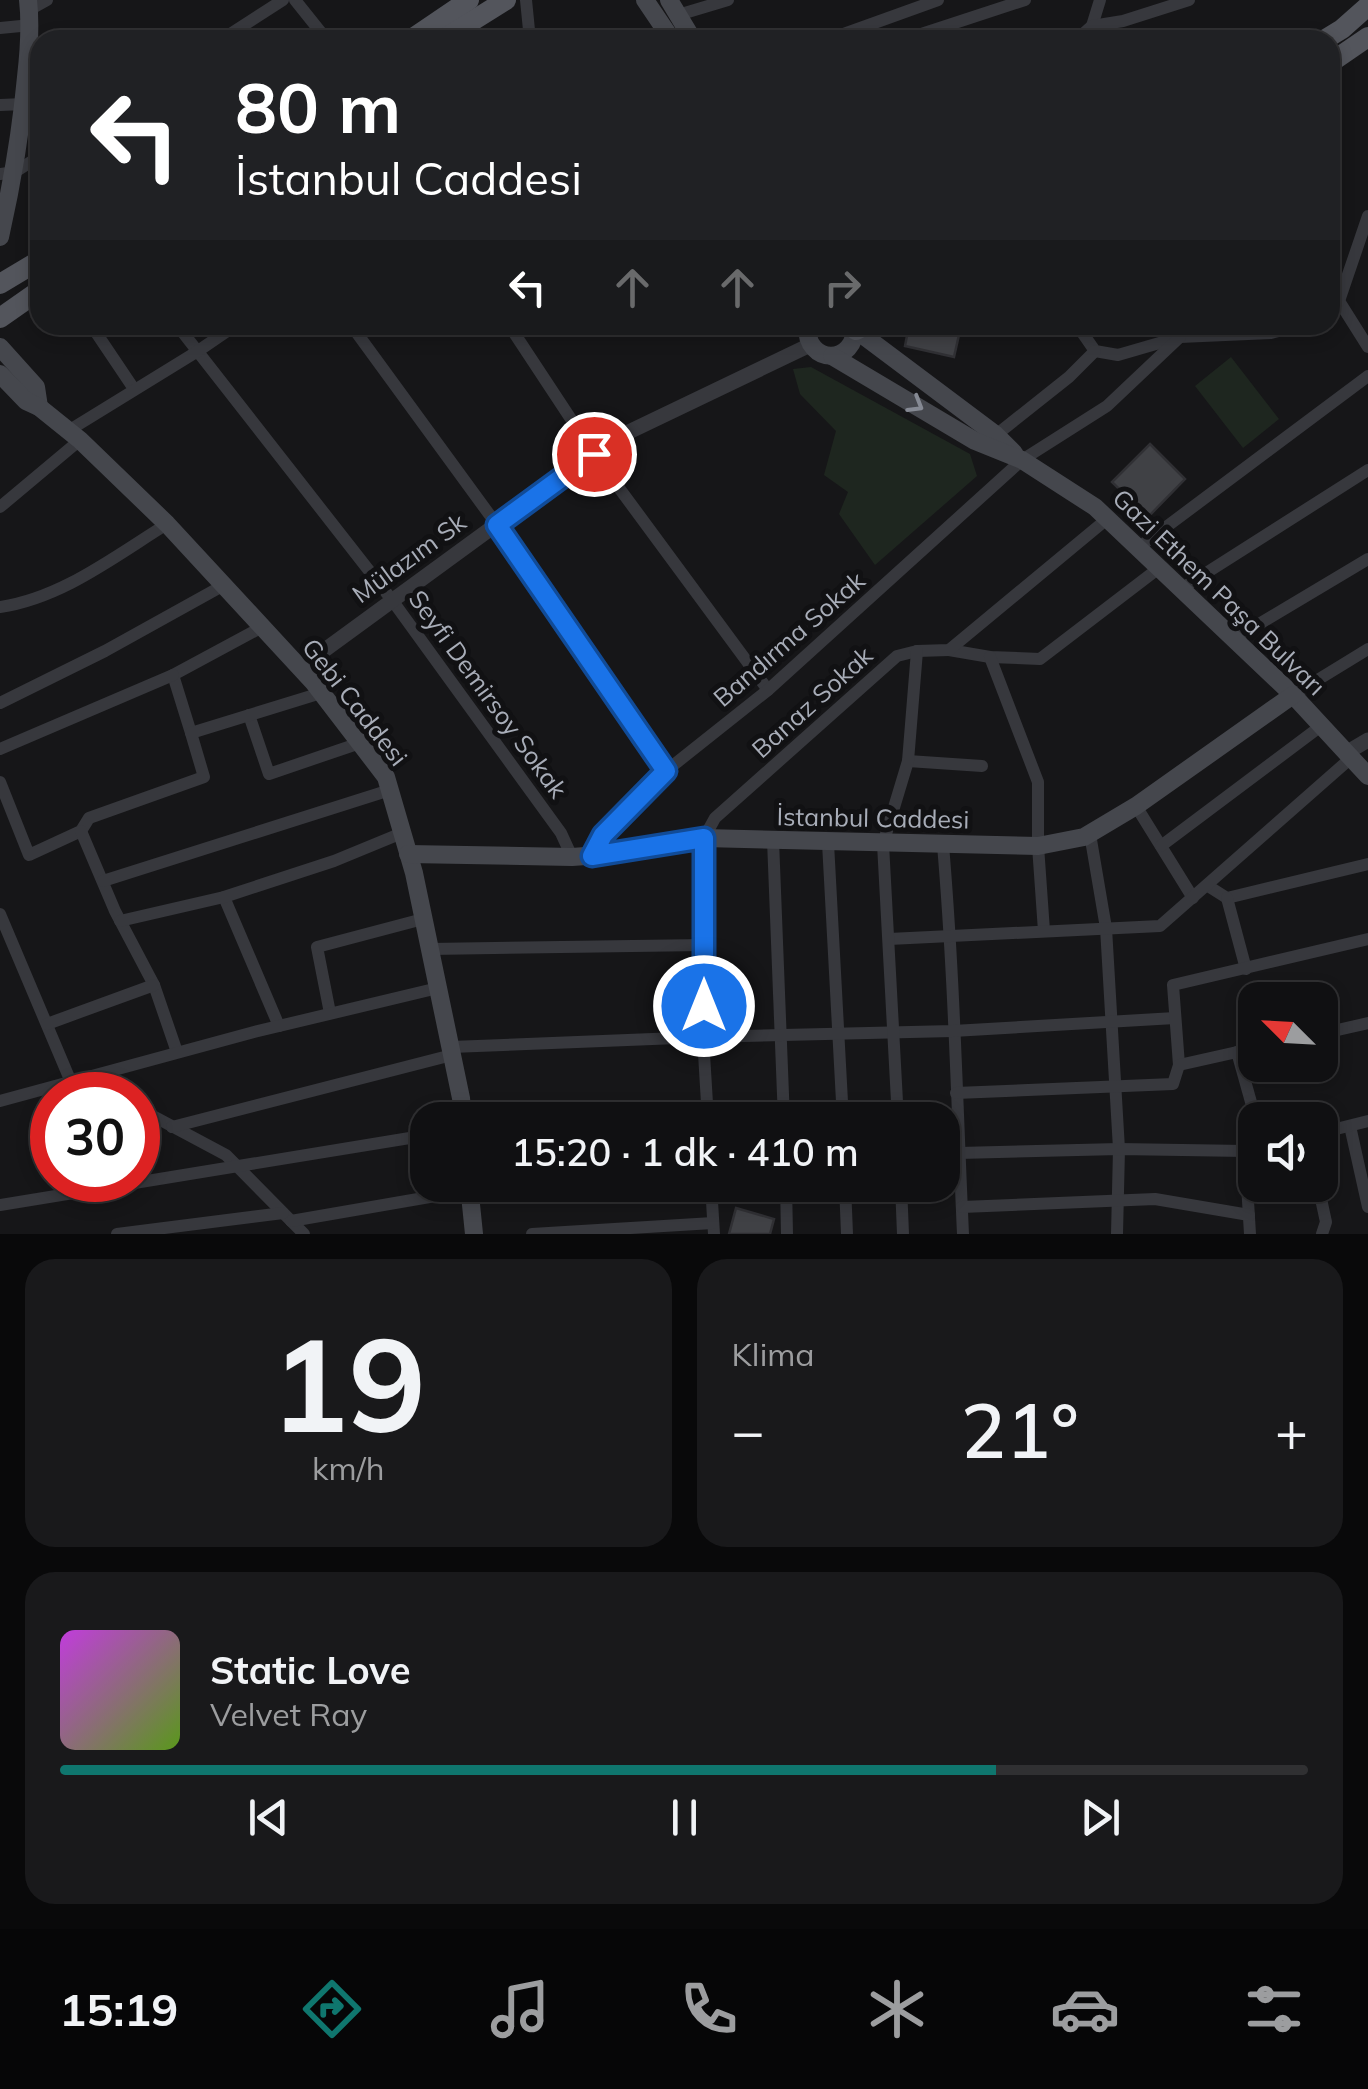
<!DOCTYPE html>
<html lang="tr">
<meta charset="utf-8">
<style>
body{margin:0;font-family:Mulish,sans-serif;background:#19191b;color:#f1f3f6;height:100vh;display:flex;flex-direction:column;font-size:38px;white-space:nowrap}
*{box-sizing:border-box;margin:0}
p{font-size:32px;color:#9c9d9f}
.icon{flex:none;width:55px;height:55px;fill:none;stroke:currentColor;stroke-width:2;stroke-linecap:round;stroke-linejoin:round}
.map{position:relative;height:1234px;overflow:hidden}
.panel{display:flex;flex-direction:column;gap:25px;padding:25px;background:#09090a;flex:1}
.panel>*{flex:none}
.guide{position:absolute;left:30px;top:30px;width:1310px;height:305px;border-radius:30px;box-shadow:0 5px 15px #0003,0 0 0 2px #303032;background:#202124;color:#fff;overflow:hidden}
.needle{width:65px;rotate:294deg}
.tools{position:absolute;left:1238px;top:982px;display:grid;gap:20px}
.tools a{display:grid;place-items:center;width:100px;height:100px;border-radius:20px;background:#101012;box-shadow:0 5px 15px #0003,0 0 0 2px #303032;font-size:50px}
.speed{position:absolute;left:30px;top:1072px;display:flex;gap:20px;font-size:50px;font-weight:700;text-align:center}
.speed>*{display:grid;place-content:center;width:130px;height:130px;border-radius:50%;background:#101012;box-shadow:0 5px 15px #0003,0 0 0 2px #303032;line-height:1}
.speed .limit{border:15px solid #d22;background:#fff;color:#111}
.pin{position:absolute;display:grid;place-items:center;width:85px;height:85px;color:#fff;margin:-42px;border:5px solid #fff;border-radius:50%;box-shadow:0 2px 10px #0007}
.me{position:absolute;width:110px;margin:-55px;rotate:0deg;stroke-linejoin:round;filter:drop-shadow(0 0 8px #0008)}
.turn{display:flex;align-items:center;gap:35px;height:210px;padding:0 40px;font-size:45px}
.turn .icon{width:130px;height:130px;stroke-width:2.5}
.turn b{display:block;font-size:70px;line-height:85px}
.lanes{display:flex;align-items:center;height:95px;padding:0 40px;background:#0003;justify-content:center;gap:50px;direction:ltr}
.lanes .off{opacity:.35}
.big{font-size:75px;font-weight:600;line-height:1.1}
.panel .widget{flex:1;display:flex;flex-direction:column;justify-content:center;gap:15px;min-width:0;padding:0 35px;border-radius:30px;background:#19191b}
.panel .dial{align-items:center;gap:0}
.dial b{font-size:130px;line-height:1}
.song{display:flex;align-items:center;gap:30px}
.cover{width:120px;height:120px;border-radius:15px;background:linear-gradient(135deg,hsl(290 70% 55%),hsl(90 70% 35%))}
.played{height:10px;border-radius:5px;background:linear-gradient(90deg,#0f766e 75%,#303032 75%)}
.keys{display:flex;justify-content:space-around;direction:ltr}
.heat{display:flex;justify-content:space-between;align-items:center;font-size:55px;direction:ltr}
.panel .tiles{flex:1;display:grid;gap:25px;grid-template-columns:1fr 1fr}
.widget:last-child{grid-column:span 2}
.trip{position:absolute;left:410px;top:1102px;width:550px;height:100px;border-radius:30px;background:#101012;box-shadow:0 5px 15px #0003,0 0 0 2px #303032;font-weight:600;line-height:100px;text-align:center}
.tabs{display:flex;height:160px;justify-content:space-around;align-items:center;background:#060607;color:#9c9d9f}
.tabs .icon{width:70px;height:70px}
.tabs .on{color:#0f766e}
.tabs b{font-size:45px;color:#f1f3f6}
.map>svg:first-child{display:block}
.green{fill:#1e261f}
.building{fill:#404145;stroke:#303034;stroke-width:2.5}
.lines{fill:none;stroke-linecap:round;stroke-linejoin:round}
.minor{stroke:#37383d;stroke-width:12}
.tertiary{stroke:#37383d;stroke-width:15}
.secondary{stroke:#45474d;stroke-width:18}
.primary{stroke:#53555c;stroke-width:20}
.oneway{stroke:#858993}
.route-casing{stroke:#114b97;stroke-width:25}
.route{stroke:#1a73e8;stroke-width:18}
.labels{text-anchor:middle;stroke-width:10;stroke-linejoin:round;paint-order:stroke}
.street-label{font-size:25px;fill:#a8adb8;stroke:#111113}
</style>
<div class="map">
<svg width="1368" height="1234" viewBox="0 0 1368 1234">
<rect width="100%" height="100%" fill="#161618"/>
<g class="green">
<path d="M1231,357L1279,419L1243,448L1195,386Z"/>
<path d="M811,367L970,454L977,476L875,565L839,514L848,492L824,475L836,431L800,394L793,369Z"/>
</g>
<g class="building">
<path d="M909,325L961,326L954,357L905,346Z"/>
<path d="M1150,444L1185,479L1148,517L1112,482Z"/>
<path d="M736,1208L774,1219L770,1234H729Z"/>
</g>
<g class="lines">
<g class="minor">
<path d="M295,0L327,40"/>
<path d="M526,0L530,40"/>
<path d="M29,10L47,0"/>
<path d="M678,15L728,0"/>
<path d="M1092,26L1100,0"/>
<path d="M0,28L31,25"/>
<path d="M221,40L283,0"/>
<path d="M827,40L938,0"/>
<path d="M903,40L1025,0"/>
<path d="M1076,40L1092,26L1123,21L1189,0"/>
<path d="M0,105L24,104"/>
<path d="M0,174L15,172L40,156"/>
<path d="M1339,301L1368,347"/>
<path d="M1330,308L1339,301L1368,216"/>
<path d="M91,325L134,389"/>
<path d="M177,325L392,600L561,833L572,857"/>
<path d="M351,325L497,525L666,771"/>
<path d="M509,325L594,454L768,690"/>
<path d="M1077,325L1095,351L1118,355L1180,337L1271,333L1301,325"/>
<path d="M68,431L198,351L236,325"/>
<path d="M996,435L1069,377L1095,351"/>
<path d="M0,507L80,440"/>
<path d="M1138,548L1368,376"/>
<path d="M1181,589L1368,470"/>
<path d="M0,607C62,598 115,556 167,524"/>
<path d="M1234,639L1368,559"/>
<path d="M949,650L990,657L1040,659L1159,568"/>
<path d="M990,657L1038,782V846L1044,931"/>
<path d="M1293,695L1368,649"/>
<path d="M0,703L105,651L224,585"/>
<path d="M249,715L269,774L360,743"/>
<path d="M191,733L173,675L262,627"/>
<path d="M0,749L173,675"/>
<path d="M908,761L982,766"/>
<path d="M0,782L29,855L81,831L89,818L204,777L191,733L321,693"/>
<path d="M1136,806L1193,898"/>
<path d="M81,831L115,911L154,985L177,1052"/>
<path d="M1090,834L1106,928L1119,1149L1117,1234"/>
<path d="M773,840L784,1120"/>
<path d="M828,843L843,1120"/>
<path d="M943,845C954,974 957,1104 963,1234"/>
<path d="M1161,846L1321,726"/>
<path d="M592,856L603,835L666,771L768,690L1022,460L1107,406L1180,337"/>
<path d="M103,881L390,790"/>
<path d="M1208,886L1227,898L1368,864"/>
<path d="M224,897L279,1026"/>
<path d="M1227,898L1246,969"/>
<path d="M0,914L71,1082"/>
<path d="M120,921L224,897L334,861L402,833"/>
<path d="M889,939L1160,926L1351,758"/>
<path d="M430,949L704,945"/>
<path d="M330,1013L317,947L423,919"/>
<path d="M47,1024L154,985"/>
<path d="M1320,1034L1368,1023"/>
<path d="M451,1047L703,1037L953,1031L1175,1018"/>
<path d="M1237,1052L1256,1120"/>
<path d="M1179,1065L1173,985L1368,939"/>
<path d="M82,1080L111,1095"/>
<path d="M956,1093L1173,1084L1179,1065L1255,1048"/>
<path d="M0,1101L254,1032L438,988"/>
<path d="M138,1108L226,1155L304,1234"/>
<path d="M708,1120L703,1037L704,838L715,818L897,656L917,651L949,650L1107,519"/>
<path d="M898,1120L883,844L908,761L917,651"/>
<path d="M1350,1126L1368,1207"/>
<path d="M172,1127L452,1055"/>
<path d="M1320,1133L1368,1121"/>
<path d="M1245,1151L1250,1234"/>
<path d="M959,1153L1119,1149L1245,1151L1255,1149"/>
<path d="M711,1185L714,1234"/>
<path d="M786,1185L787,1234"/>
<path d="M845,1185L847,1234"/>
<path d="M901,1185L903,1234"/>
<path d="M1318,1185L1326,1222L1322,1234"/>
<path d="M0,1205L428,1135"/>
<path d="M962,1207L1155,1199L1249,1215"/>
<path d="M291,1221L470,1190"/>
<path d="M117,1234L283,1213"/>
<path d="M532,1234L713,1223"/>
</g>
<g class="tertiary">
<path d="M300,668L612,440L810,345"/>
<path d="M1346,753L1368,740"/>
</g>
<g class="secondary">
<path d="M645,0L672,40"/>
<path d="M669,0L693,40"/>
<path d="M0,237C12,184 21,131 26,77C29,51 31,26 28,0"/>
<path d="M807,325C805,366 857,366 855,325"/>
<path d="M856,330L996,435L1014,453"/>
<path d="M0,347L36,387L39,407"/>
<path d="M832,356L975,441L1022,460L1095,507L1293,695L1368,776"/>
<path d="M0,374L26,401L39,407L80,440L167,524L314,683L386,777L414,873L461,1098L463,1120"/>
<path d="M408,854L572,857L613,854L704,838L1038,846L1084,837L1136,806L1293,695"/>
<path d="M469,1185L474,1234"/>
</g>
<g class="primary">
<path d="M410,40L469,0"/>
<path d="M442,40L506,0"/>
<path d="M1324,40L1342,29L1368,6"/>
<path d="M1330,63L1368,37"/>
<path d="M0,284L40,260"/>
<path d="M0,318L40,290"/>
<path d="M856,330L866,325"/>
</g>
</g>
<defs><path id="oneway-chevron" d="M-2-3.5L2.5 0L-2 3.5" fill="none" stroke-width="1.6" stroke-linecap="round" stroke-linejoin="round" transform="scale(2.5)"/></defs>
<use class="oneway" href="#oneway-chevron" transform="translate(916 405) rotate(31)"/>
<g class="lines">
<g class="route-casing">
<path id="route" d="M594,454L497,525L666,771L603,835L592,856L704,838V1006"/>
</g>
<use href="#route" class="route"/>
</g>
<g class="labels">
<g class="street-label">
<text transform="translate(409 558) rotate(-36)" y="9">Mülazım Sk</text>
<text transform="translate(1219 592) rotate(44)" y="9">Gazi Ethem Paşa Bulvarı</text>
<text transform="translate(789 639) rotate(-41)" y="9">Bandırma Sokak</text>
<text transform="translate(488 694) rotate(54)" y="9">Seyfi Demirsoy Sokak</text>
<text transform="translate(355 702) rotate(52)" y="9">Gebi Caddesi</text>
<text transform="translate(812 702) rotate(-42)" y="9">Banaz Sokak</text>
<text transform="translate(873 818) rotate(1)" y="9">İstanbul Caddesi</text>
</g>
</g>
</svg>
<div class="tools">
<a><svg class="needle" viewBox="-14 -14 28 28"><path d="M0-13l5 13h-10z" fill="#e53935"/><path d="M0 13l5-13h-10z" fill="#9c9d9f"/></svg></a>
<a><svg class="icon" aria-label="sound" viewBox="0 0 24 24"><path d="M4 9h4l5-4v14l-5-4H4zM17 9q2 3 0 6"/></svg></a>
</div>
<div class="speed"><div class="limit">30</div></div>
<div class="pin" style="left:594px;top:454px;background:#d93025"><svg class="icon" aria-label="arrive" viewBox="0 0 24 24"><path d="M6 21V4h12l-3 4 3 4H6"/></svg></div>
<svg class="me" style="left:704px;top:1006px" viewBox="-20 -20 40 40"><circle r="17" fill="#1a73e8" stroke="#fff" stroke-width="3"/><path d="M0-11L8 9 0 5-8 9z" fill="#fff"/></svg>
<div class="trip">15:20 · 1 dk · 410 m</div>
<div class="guide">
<div class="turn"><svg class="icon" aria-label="left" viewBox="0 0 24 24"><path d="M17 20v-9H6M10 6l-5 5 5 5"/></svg><div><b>80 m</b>İstanbul Caddesi</div></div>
<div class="lanes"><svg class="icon" aria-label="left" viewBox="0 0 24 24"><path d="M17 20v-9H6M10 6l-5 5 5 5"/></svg><svg class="icon off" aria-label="ahead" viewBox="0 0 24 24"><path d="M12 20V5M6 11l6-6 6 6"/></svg><svg class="icon off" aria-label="ahead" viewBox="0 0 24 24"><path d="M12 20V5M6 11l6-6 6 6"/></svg><svg class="icon off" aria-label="right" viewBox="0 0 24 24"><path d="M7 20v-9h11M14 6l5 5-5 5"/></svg></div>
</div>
</div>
<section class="panel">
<div class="tiles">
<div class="widget dial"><b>19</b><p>km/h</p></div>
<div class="widget"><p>Klima</p>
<div class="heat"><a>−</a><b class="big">21°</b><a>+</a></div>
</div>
<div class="widget">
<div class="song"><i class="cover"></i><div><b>Static Love</b><p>Velvet Ray</p></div></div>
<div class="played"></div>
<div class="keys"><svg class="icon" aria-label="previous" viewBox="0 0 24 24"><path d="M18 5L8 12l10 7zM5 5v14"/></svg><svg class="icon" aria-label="pause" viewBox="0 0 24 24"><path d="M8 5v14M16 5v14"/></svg><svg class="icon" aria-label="next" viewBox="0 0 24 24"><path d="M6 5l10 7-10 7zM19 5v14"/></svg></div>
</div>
</div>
</section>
<nav class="tabs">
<b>15:19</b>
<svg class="icon on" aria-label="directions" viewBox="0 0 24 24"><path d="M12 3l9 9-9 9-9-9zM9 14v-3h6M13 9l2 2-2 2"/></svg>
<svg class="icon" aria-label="music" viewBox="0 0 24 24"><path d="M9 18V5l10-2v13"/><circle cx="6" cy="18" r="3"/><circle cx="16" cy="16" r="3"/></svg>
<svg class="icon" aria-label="phone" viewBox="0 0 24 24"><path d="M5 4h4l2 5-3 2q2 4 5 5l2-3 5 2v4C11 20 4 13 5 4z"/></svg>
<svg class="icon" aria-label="climate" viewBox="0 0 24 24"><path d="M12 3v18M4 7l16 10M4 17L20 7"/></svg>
<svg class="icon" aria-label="car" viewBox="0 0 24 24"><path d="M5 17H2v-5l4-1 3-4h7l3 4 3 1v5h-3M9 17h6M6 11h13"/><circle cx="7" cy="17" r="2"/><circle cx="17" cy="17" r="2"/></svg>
<svg class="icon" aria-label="filters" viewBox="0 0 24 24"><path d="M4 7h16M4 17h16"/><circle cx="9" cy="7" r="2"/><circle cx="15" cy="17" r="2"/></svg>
</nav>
